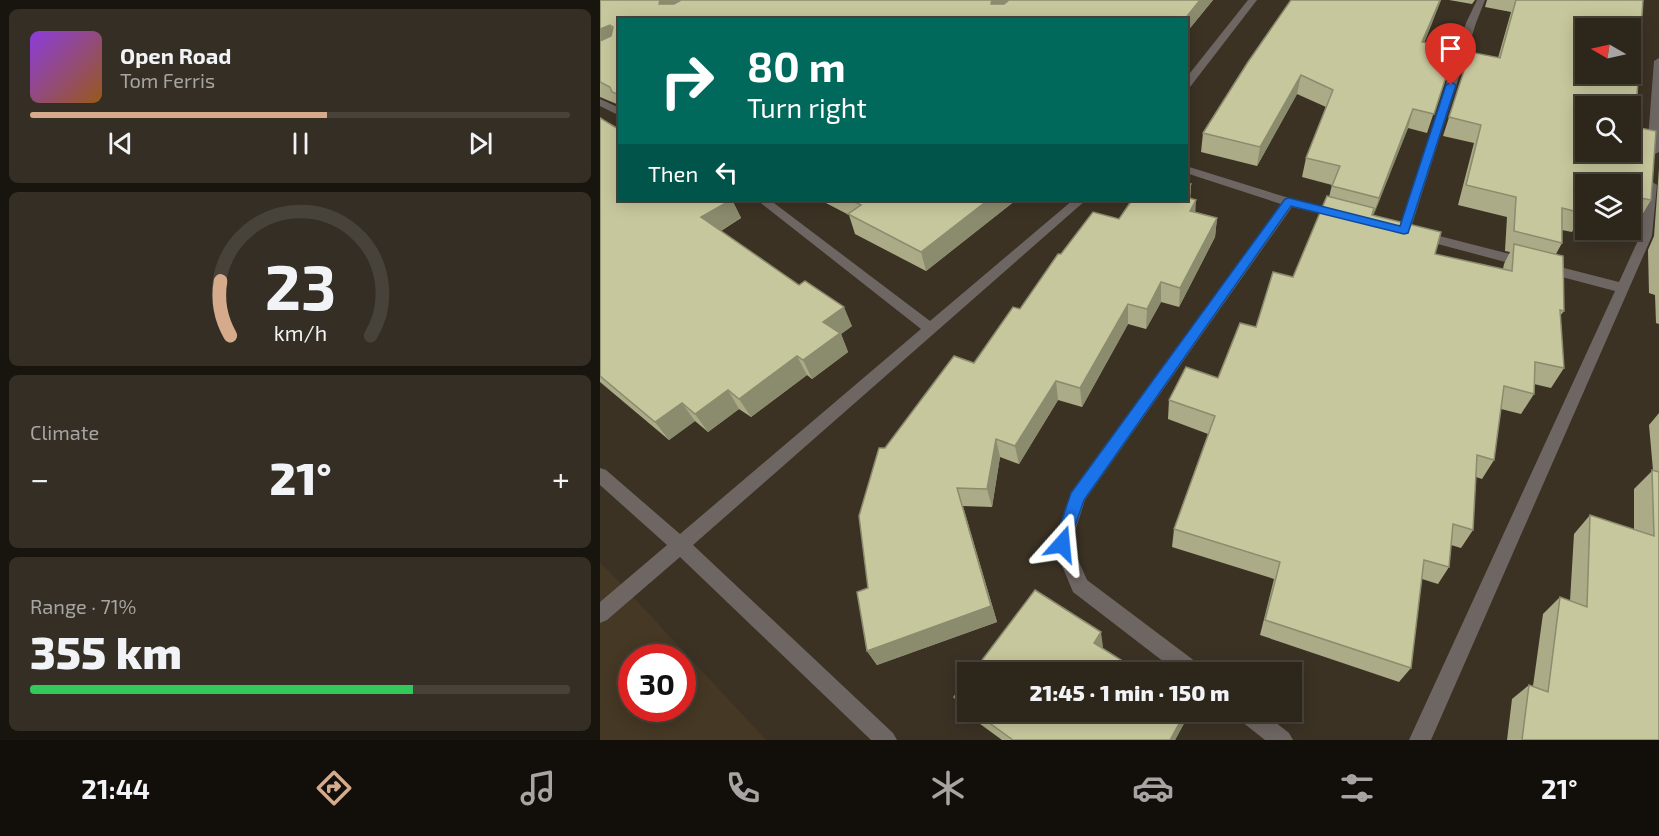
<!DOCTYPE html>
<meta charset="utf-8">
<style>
body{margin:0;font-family:"Exo 2",sans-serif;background:#342e24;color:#f1f3f6;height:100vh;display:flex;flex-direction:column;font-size:22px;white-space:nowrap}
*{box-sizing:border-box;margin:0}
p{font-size:20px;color:#a6a5a3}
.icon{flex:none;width:33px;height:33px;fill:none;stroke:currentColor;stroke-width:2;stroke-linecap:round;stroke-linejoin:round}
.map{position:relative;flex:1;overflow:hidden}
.panel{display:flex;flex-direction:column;gap:9px;padding:9px;background:#18150f;width:600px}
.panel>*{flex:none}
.banner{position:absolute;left:18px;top:18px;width:570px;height:183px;border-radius:0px;box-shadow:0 3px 15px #0003,0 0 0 2px #48433a;background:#00695c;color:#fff;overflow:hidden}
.needle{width:39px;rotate:279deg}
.tools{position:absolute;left:975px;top:18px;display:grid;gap:12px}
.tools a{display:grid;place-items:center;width:66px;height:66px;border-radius:0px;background:#2c261b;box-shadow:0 3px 15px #0003,0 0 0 2px #48433a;font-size:30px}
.speed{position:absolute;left:18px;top:644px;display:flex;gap:12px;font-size:30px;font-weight:700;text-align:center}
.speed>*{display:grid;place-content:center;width:78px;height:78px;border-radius:50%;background:#2c261b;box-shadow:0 3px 15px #0003,0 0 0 2px #48433a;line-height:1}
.speed .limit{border:9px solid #d22;background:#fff;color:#111}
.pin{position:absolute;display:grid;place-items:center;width:51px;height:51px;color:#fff;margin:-62px -26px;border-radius:50% 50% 50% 0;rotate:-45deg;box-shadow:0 0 6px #0007}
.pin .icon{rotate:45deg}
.me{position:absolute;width:66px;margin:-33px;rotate:18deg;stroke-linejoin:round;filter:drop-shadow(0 0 4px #0008)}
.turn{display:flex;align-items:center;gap:21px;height:126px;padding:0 30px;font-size:27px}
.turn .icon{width:78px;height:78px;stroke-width:2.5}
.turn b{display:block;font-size:42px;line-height:51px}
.then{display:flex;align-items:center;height:57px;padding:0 30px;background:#0003;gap:12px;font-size:22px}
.big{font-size:45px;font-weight:800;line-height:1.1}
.panel .card{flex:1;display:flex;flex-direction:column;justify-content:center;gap:9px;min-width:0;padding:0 21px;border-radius:9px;background:#342e24}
.panel .dial{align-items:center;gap:0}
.dial svg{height:156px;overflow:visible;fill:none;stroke:#48433a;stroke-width:7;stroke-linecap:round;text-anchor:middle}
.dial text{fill:#f1f3f6;stroke:none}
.song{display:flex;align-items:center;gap:18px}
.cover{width:72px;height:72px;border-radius:9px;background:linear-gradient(135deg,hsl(270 70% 55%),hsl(30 70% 35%))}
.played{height:6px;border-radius:3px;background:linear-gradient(90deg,#d6ab8b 55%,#48433a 55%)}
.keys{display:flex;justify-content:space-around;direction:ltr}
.heat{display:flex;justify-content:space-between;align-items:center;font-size:33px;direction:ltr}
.charge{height:9px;border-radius:4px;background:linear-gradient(90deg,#34c759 71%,#48433a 0)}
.trip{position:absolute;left:357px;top:662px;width:345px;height:60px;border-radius:0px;background:#2c261b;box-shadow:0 3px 15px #0003,0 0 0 2px #48433a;font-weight:800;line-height:60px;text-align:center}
.dock{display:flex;height:96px;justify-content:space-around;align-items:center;background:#120f0b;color:#a6a5a3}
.dock .icon{width:42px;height:42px}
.dock .current{color:#d6ab8b}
.dock b{font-size:27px;color:#f1f3f6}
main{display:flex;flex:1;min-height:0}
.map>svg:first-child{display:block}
.built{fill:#453824;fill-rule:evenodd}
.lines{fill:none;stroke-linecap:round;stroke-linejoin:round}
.minor{fill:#6e6662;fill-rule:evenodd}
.wall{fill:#abab87}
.shaded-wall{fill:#8b8b6e}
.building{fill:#c7c79d;stroke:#8b8b6e;stroke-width:1.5;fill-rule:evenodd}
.route{fill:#1a73e8;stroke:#114b97;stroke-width:1.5}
</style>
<main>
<section class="panel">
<div class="card">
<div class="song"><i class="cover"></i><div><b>Open Road</b><p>Tom Ferris</p></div></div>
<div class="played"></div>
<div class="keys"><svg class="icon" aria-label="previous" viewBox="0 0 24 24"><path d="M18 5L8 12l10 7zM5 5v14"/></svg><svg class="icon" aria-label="pause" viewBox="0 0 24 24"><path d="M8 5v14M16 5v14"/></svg><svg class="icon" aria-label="next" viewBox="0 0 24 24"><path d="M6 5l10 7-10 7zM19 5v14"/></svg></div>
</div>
<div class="card dial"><svg viewBox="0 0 100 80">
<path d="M14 69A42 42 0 1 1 86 69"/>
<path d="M14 69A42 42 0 0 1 9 41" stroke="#d6ab8b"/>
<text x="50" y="56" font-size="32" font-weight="700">23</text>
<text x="50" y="72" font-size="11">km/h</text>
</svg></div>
<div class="card"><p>Climate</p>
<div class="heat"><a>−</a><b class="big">21°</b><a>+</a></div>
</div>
<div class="card"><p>Range · 71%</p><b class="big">355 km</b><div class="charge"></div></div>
</section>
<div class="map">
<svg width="1059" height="740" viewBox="0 0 1059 740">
<rect width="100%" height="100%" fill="#3b3224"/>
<path class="built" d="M0,563L9,571L166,740H0ZM32,657H82V708H32Z"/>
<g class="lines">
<g class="minor">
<path d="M648,0H657L590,87L586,88V78Z"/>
<path d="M877,0H885L876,23L810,231L809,234H799L798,231L866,23Z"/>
<path d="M1059,58V152L1053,155L1047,152L1054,61Z"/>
<path d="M0,99L20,108V116L0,106Z"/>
<path d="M586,166L692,199L743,211L745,214L739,218L692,207L485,500L471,544L487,580L600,665L603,672H577L473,592L453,544L471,492L681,204L586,173Z"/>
<path d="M1051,181L1057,185L1052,236L831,740H809L1015,291L815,238L814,235L820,231L1019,282L1040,236L1045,185Z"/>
<path d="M157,200H170L330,321L473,200H486L93,545L293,733L297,740H271L80,557L7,620L0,623V602L67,545L0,485V468L6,470L80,534L321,329Z"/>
<path d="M634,711H661L689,733L693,740H665L637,718Z"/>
</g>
</g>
<g class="wall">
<path d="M0,0H613L586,33V20H20V106L19,105L0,97Z"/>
<path d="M841,0L824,43L855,49L827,133L808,128L773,215L835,254L903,269L904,264L910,252L905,251L907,217L858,205L874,143L843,136L870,52L898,58L911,12L885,7L887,0H1043L1035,127L1051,200L1039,220L1030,218V184H986V207L983,206L982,213L972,232L962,230V243L956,254L964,311L960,316L964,368L951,388L934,384V394L921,414L901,409L894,460L882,479L876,477L873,530L861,548L851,545L849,567L838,584L822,579L811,668L799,682L660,635L674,579L572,547L574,529L608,434L568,419L569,400L618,378L693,277L729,197L732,185L702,177L706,158L726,107L697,94L657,166L601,152L603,133L648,62Z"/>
<path d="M849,0H875L872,4Z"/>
<path d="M0,118L20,200H132L141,218L121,231L252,326L241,334L248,352L212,379L207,375L151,417L139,409L108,432L95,421L69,440L0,382Z"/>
<path d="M1059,168V324L1056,323L1055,295L1049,293L1048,250L1054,236Z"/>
<path d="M591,184L590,198L595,212L617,218L615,237L579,307L561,302L546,329L528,324L482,407L458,400L419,464L400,457L392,507L363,506L397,622L277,665L267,651L268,588L285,448L374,363L420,309L461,254Z"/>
<path d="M223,200H416L326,271L255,234L249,215L224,202Z"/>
<path d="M1059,413V740H907L912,699L929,685L933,686L943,614L960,597L970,601L974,534L990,515L1034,530V489L1053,470L1049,425Z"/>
<path d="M368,679V711H589L588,716L575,740H402L361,710L354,697Z"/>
</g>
<g class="shaded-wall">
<path d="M60,0H98L68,18L59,4Z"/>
<path d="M392,0H409L410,4H391Z"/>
<path d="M600,0H613L586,33V20H584Z"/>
<path d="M840,0H841L817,61L822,42Z"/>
<path d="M10,25L19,43L0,52V29Z"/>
<path d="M701,75L697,94L657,166L660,147Z"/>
<path d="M813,109L808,128L773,217L779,198Z"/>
<path d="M591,184L590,204L586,200V192Z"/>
<path d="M131,200H132L141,218L112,236L101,217Z"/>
<path d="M388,200H416L326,271L321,252Z"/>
<path d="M596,200L595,220L590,211Z"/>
<path d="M617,218L615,237L579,307L580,288Z"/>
<path d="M561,282V302L546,329L547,309Z"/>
<path d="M528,304V324L482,407L480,388Z"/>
<path d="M244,307L252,326L241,334L248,352L212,379L203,360L223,322Z"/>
<path d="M197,356L207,375L151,417L139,399Z"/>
<path d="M456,381L458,400L419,464L415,446Z"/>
<path d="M128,390L139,409L108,432L95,414Z"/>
<path d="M82,403L95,421L69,440L55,422Z"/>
<path d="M396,439L400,457L392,507L387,489Z"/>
<path d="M357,488L397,622L277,665L267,651Z"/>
<path d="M501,632L503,647L496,657L494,643Z"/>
<path d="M586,711H589L588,716L575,740H570Z"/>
</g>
<g class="building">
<path d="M0,0H60L59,4H74L81,0H392L391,4H404L409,0H600L584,20H20V95L12,92L10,87L0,82V41L11,36L13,27L10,25L0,29Z"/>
<path d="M691,0H840L822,42L855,49L834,114L813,109L779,198L732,186L740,166L706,158L733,90L701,75L660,147L603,133L648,62Z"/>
<path d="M916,0H1043L1035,127L1056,131L1051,200L1030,196V184L985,185L982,213L962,208V243L914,231L916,197L866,185L881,125L849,117L870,52L900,58ZM986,28H1030V74H986ZM986,106H1030V152H986Z"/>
<path d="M0,118L20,130V200H131L101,217L199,285L205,281L244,307L223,322L240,333L203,360L197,356L139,399L128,390L95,414L82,403L55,422L0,376Z"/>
<path d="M586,183L591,184L586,192Z"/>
<path d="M727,196L774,208L772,215L841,232L835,254L912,271L914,244L963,256L964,311L960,310L964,368L935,362L934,394L904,386L894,460L877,455L873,530L853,524L849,567L824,560L811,668L665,620L680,562L574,529L615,416L569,400L586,367L618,378L640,323L656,327L673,272L693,277Z"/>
<path d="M586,197L596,200L590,211L617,218L580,288L561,282L547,309L528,304L480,388L456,381L415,446L396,439L387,489L357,488L391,606L267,651L257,592L268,588L259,516L279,448H285L354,356L374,363L413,307L420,309L458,254H461L493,212L519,219L532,200H586Z"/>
<path d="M250,200H388L321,252L248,214L261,205Z"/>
<path d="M1052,470L1059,472V740H922L929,685L948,692L960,597L987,607L990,515L1054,536Z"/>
<path d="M435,590L501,632L494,643L540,672H373Z"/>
<path d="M368,679V707L354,697Z"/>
<path d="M373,711H586L570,740H413Z"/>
</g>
<path class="route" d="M851,82L856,85L808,233L804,234L691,206L484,500L467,549L462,551L456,549L454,544L471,493L685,199L689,198L800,226L846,85Z"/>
</svg>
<div class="tools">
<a><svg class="needle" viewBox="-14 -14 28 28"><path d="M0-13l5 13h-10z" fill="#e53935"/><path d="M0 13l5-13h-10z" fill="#a6a5a3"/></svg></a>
<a><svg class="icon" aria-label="search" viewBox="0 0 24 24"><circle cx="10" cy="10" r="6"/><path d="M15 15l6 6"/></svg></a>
<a><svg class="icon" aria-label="layers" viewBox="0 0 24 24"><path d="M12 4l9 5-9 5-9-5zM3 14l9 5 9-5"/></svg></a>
</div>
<div class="speed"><div class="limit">30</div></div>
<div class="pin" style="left:851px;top:85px;background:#d93025"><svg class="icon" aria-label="arrive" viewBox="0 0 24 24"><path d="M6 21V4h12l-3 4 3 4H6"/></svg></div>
<svg class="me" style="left:462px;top:544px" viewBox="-20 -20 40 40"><path d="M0-17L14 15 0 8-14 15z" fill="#1a73e8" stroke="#fff" stroke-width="4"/></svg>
<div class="trip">21:45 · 1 min · 150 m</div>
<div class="banner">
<div class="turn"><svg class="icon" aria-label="right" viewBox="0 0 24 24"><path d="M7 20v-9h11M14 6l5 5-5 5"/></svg><div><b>80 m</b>Turn right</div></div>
<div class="then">Then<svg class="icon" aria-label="left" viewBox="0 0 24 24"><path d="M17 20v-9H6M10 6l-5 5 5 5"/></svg></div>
</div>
</div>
</main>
<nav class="dock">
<b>21:44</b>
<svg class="icon current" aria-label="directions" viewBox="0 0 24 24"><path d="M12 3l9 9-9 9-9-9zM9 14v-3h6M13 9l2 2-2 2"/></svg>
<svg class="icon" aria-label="music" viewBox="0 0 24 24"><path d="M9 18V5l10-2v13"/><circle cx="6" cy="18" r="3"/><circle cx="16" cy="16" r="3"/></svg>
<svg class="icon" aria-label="phone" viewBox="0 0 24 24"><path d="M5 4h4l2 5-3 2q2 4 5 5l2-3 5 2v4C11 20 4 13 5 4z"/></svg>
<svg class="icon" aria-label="climate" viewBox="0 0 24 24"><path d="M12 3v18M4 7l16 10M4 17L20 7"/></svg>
<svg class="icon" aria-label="car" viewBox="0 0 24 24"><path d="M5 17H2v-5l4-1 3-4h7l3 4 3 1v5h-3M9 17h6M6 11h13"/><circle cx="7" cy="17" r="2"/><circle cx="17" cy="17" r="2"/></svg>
<svg class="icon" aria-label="filters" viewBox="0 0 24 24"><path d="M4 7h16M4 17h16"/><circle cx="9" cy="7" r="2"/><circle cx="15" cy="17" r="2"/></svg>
<b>21°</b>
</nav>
